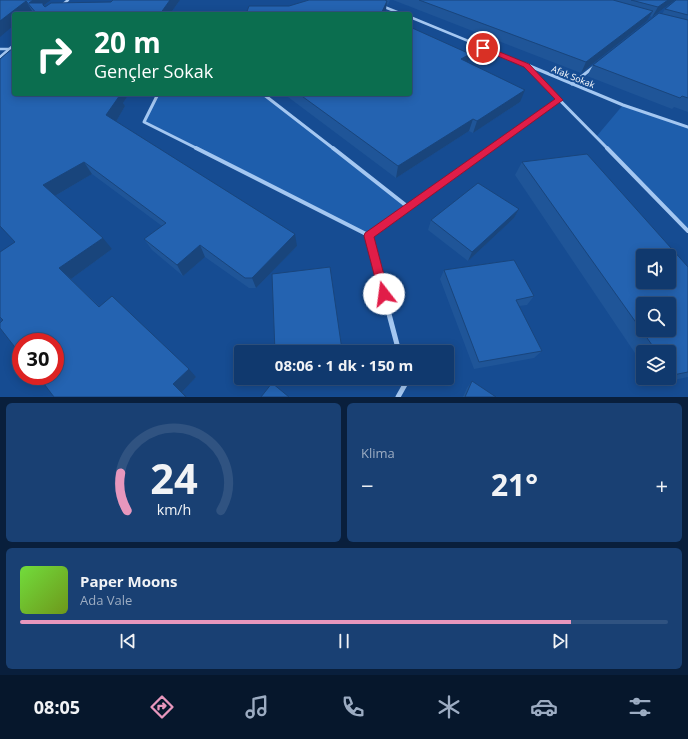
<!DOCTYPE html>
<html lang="tr">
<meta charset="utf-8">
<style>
body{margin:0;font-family:"Open Sans",sans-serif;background:#194073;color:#f1f3f6;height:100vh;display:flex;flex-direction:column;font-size:15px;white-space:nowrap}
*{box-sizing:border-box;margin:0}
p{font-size:13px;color:#9cacc2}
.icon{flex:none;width:22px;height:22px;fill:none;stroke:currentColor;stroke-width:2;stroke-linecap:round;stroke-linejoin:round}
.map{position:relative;height:397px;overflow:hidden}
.sheet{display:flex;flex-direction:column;gap:6px;padding:6px;background:#091f3c;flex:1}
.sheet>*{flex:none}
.top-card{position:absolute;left:12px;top:12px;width:400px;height:84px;border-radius:4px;box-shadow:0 2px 10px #0003,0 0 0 1px #305381;background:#0b6e4f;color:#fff;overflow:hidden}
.fabs{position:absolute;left:636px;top:249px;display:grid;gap:8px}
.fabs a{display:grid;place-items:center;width:40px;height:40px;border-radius:4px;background:#10396e;box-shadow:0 2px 10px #0003,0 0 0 1px #305381;font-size:20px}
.speed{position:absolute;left:12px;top:333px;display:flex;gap:8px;font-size:20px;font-weight:700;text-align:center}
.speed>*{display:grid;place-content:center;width:52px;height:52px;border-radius:50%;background:#10396e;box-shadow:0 2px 10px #0003,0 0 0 1px #305381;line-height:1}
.speed .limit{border:6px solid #d22;background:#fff;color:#111}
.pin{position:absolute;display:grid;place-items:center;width:34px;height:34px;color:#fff;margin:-17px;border:2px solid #fff;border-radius:50%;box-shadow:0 1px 4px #0007}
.me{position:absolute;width:44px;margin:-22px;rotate:345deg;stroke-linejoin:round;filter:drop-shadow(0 0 3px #0008)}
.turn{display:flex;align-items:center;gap:14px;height:84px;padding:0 16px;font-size:18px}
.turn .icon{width:52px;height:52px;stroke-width:2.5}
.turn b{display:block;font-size:28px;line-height:34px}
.big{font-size:30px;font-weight:700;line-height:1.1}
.sheet .tile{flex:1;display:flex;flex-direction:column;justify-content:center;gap:6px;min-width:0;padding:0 14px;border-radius:6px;background:#194073}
.sheet .dial{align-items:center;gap:0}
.dial svg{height:104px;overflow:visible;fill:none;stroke:#305381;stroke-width:7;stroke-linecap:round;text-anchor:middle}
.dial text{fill:#f1f3f6;stroke:none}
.song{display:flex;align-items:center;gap:12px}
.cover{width:48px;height:48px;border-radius:6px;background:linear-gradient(135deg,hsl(100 70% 55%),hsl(80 70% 35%))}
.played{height:4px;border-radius:2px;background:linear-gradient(90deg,#e797bd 85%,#305381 85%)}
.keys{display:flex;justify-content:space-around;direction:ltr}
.heat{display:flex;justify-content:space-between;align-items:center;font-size:22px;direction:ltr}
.sheet .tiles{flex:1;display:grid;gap:6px;grid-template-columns:1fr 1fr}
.tile:last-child{grid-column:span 2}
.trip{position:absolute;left:234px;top:345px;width:220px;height:40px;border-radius:4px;background:#10396e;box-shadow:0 2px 10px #0003,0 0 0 1px #305381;font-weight:700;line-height:40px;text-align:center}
.tab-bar{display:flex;height:64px;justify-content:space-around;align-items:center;background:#06172c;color:#9cacc2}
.tab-bar .icon{width:28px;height:28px}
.tab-bar .on{color:#e797bd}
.tab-bar b{font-size:18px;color:#f1f3f6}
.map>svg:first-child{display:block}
.green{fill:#1e5eac}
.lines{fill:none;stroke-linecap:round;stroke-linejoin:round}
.minor-far3{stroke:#a4c7f1;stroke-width:2.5}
.minor-far2{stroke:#a4c7f1;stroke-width:3}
.minor-far1{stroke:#a4c7f1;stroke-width:4}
.minor{stroke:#a4c7f1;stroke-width:5}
.wall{fill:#1f5598}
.shaded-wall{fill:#19457c}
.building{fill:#2463b1;stroke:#19457c;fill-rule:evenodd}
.route{fill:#e11d48;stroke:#92132f}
.labels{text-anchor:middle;stroke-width:4;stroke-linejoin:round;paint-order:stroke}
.far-street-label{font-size:9px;fill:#fff;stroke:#164c92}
</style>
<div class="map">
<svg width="688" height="397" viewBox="0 0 688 397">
<rect width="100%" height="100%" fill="#164c92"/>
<g class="green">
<path d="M158,94H263L408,207L368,235L144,122Z"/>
<path d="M623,105L688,127V231L596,137Z"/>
</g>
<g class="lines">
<g class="minor-far3">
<path d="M61,6L68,0"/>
<path d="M382,6L402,14"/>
<path d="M410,17L527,65"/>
<path d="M0,49H14"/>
<path d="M0,57L14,45"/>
</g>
<g class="minor-far2">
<path d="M525,64L623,105L688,127"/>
<path d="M528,68L608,149"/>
<path d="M572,84L595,66"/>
<path d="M158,94L144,122L198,149"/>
<path d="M263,94L334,149"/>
<path d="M489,149L559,100"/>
</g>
<g class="minor-far1">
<path d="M196,148L368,235"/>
<path d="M333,148L408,207"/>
<path d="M607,148L688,231"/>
<path d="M374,258L368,235L491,148"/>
</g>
<g class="minor">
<path d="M374,257L399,352"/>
<path d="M398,397L407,381L406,378"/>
</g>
</g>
<g class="wall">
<path d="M0,0H51L44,5L45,6L111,2L180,0L170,14H34L32,11Z"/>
<path d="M309,0H390L388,5L386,4V10L289,6Z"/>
<path d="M393,0H675L652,17L650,16L647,21L581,73Z"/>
<path d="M688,0V112L674,107L672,109L587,76L593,65L662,14L665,9Z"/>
<path d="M468,63L520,102L473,133L469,131L396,178L284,94H410Z"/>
<path d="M14,94H129L123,103L125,106L116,122L297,246L256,288H249L205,257L183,276L152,250L144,239L162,226L92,174L55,196L112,249L71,279L99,306L196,377L182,392L187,397H54L3,320L15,242Z"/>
<path d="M522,162L688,267V377L655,384L652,378H669V352H643V365L515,175Z"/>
<path d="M519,209L514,218L468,261L428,230L431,220Z"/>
<path d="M444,270L534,296L527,305L519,306L542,351L534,358L474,369L440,279Z"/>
<path d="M342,350V352H275Z"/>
<path d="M472,381L496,397H463L467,388Z"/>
</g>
<g class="shaded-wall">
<path d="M33,0H51L44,5L49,13L29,3Z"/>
<path d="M170,0H180L170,14H160Z"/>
<path d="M668,0H675L652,17L658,7Z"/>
<path d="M26,1L32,11L28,14H14V25L0,37V21Z"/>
<path d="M387,1L386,10L384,14H381Z"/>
<path d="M653,11L647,21L581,73L586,62Z"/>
<path d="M470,54L467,66L461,59Z"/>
<path d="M525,90L520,102L473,133L477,121Z"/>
<path d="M116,94H129L123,103L125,106L113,127L106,115Z"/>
<path d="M473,119L469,131L396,178L398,166Z"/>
<path d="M84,162L92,174L53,197L43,185Z"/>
<path d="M519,209L514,218L468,261L472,252Z"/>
<path d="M295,234L297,246L256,288L252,278Z"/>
<path d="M103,238L112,249L71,279L59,268Z"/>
<path d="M200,245L205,257L183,276L177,265Z"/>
<path d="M189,369L196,377L182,392L187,397H186L173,384Z"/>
</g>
<g class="building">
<path d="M0,0H33L29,3H43V5L45,7L51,3L111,2L113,0H170L160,14H37L26,1L0,21Z"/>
<path d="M309,0H385L387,1L381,14H246L249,6H289Z"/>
<path d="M419,0H613L653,11L586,62Z"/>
<path d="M631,0H668L658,7Z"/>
<path d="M676,0H688V15L665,9Z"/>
<path d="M659,13L688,20V98L682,96L680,98L593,65Z"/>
<path d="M410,27L470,54L461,59L525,90L477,121L473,119L398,166L299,94H410Z"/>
<path d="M14,47V94H116L115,95H120L106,115L295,234L252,278H245L200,245L177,265L144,239L166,223L84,162L43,185L103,238L59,268L99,307L112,296L189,369L173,384L186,397H54L38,376H55V342H21V355L0,328V323L3,320L0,317V252L15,242L0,226V59Z"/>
<path d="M587,154L688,267V372L673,375L669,369V352H657L522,162ZM643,256H669V282H643ZM643,304H669V330H643Z"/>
<path d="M478,183L519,209L472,252L431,220Z"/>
<path d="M514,260L534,296L516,300L542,351L479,362L444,270Z"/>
<path d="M330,267L342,350L330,352H275L272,274Z"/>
<path d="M472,381L496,397H465Z"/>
<path d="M272,383L289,397H261Z"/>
</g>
<path class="route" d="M481,46H485L529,64L563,100L374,237L389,294L388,297L384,299L380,297L364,236L365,233L555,99L524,67L481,49Z"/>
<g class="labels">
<g class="far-street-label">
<text transform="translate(573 77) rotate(22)" y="3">Afak Sokak</text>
</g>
</g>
</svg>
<div class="fabs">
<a><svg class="icon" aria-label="sound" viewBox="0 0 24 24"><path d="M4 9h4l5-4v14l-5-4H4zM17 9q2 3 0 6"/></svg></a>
<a><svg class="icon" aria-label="search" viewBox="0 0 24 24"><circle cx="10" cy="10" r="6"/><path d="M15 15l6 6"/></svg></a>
<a><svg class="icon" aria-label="layers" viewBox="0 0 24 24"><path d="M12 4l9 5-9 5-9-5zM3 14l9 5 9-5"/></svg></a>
</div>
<div class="speed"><div class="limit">30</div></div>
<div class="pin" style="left:483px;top:48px;background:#d93025"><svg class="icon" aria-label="arrive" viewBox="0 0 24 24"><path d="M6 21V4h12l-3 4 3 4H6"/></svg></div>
<svg class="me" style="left:384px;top:294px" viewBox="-20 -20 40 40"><circle r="19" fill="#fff"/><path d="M0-13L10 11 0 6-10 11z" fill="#e11d48"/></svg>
<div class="trip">08:06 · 1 dk · 150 m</div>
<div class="top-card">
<div class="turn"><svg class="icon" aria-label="right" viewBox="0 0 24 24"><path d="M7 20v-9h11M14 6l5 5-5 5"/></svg><div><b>20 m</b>Gençler Sokak</div></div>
</div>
</div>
<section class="sheet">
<div class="tiles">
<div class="tile dial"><svg viewBox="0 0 100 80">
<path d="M14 69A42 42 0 1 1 86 69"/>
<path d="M14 69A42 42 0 0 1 9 40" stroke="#e797bd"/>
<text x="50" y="56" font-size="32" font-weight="700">24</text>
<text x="50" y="72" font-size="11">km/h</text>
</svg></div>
<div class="tile"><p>Klima</p>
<div class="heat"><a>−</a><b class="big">21°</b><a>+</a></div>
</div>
<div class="tile">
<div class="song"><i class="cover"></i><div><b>Paper Moons</b><p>Ada Vale</p></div></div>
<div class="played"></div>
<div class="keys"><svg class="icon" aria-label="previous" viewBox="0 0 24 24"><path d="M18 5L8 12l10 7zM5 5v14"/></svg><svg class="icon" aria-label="pause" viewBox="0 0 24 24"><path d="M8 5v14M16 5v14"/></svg><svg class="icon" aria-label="next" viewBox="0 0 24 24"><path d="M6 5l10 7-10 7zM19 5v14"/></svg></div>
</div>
</div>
</section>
<nav class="tab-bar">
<b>08:05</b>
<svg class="icon on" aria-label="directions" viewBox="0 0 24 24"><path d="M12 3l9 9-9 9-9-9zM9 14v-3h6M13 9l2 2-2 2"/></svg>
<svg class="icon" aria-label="music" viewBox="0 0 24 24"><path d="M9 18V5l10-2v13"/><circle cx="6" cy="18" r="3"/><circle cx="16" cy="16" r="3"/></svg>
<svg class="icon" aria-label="phone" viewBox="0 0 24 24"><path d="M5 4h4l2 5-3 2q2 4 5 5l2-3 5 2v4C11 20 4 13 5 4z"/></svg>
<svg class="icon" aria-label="climate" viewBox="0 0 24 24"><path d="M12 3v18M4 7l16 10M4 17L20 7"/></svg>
<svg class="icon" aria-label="car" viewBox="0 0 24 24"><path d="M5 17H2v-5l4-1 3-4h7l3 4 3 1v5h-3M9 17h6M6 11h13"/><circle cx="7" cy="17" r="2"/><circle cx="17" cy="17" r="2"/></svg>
<svg class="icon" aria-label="filters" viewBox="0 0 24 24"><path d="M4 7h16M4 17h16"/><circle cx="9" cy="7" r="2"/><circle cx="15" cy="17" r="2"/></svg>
</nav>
